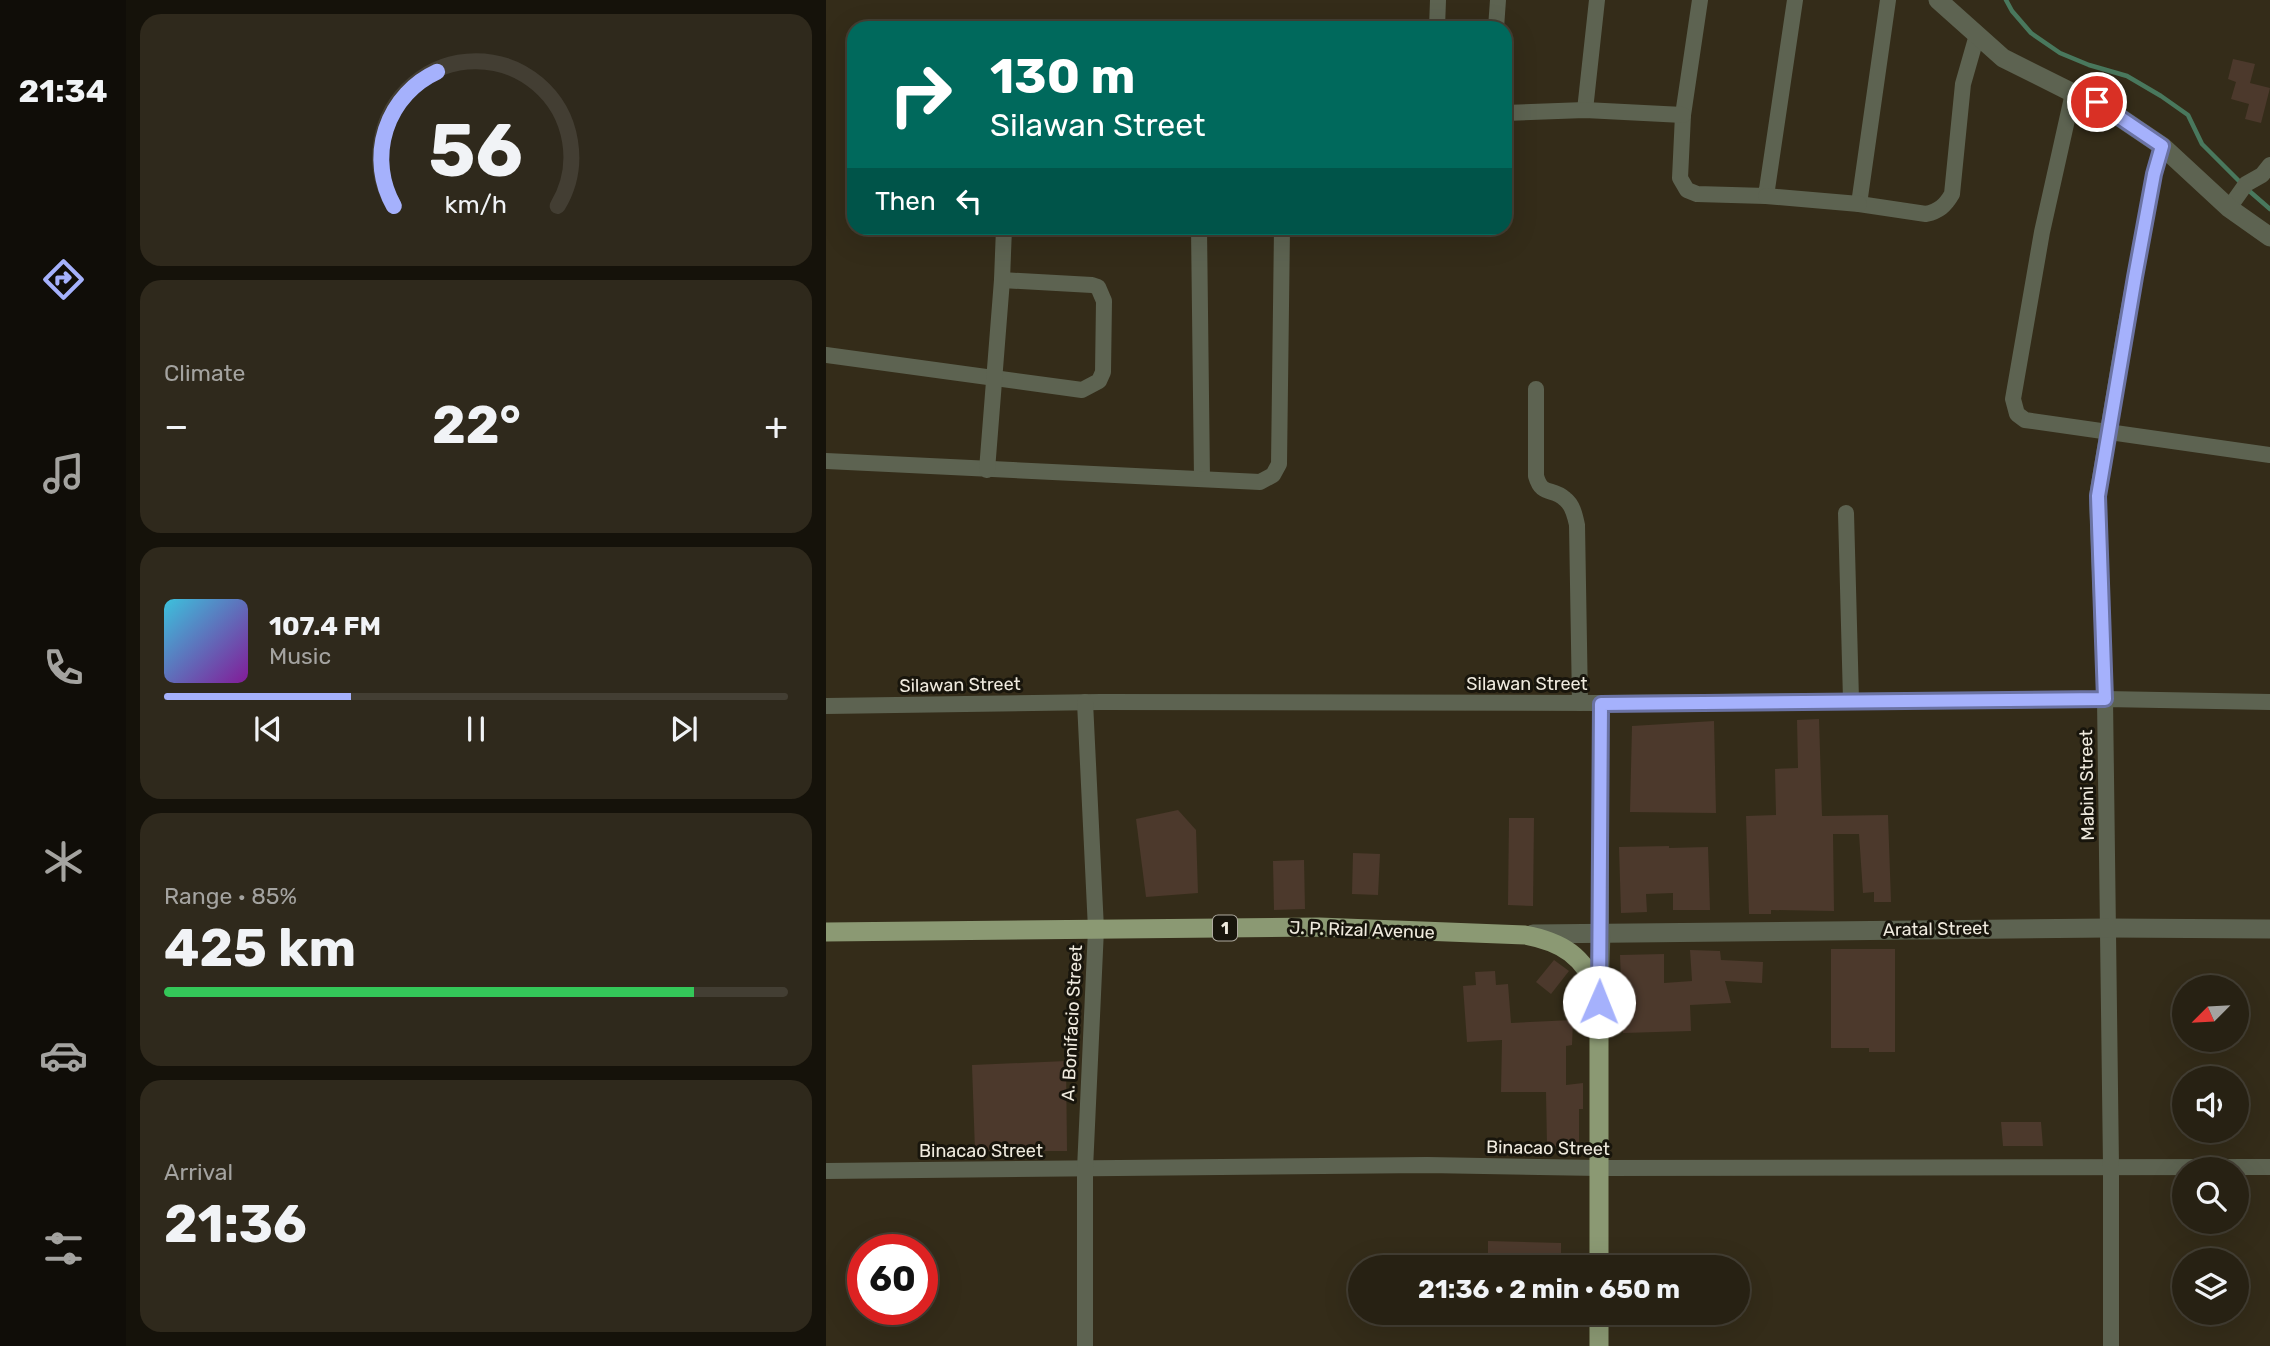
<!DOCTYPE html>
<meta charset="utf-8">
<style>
body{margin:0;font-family:Rubik,sans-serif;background:#2f291c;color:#f1f3f6;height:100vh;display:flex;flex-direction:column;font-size:26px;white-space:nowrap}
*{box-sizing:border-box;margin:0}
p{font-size:23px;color:#a4a3a0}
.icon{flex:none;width:38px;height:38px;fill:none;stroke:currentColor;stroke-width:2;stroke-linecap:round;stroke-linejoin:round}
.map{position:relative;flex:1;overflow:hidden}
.panel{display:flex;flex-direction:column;gap:14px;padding:14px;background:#15120a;width:700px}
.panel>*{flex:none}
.top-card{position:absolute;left:21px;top:21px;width:665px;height:214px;border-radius:21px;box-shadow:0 7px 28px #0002,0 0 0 2px #433e33;background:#00695c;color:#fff;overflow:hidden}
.needle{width:46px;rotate:246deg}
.controls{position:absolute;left:1346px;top:975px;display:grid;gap:14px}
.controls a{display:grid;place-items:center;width:77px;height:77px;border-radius:50%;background:#272113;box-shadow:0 7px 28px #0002,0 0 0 2px #433e33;font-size:35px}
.speed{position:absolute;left:21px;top:1234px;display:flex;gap:14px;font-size:35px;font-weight:700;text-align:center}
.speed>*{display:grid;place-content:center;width:91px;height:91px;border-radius:50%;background:#272113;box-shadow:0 7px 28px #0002,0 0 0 2px #433e33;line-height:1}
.speed .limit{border:10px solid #d22;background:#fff;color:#111}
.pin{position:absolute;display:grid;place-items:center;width:60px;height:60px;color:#fff;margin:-30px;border:4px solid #fff;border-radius:50%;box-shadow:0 2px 7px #0007}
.me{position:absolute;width:77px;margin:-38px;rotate:1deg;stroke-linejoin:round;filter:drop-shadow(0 0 5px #0008)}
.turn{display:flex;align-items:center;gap:24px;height:147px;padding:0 28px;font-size:32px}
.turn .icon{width:91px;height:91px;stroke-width:2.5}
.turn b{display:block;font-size:49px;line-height:60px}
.then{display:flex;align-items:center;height:66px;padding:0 28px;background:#0003;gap:14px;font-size:26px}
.big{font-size:52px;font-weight:700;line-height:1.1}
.panel .card{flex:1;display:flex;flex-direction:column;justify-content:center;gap:10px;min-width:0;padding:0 24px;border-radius:21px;background:#2f291c}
.panel .dial{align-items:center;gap:0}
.dial svg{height:182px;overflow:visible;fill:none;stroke:#433e33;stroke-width:7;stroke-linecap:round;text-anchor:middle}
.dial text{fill:#f1f3f6;stroke:none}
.song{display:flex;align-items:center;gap:21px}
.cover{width:84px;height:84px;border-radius:10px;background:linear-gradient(135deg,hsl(190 70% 55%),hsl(290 70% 35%))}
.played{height:7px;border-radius:4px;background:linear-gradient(90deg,#a5b1fc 30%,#433e33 30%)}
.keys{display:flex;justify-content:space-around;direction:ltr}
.heat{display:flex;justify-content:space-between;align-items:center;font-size:38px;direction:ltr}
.charge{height:10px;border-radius:5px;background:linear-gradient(90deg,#34c759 85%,#433e33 0)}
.trip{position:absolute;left:522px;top:1255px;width:402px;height:70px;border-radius:35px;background:#272113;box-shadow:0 7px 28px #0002,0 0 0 2px #433e33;font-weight:700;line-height:70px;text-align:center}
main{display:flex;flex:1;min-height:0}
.dock{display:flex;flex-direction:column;width:126px;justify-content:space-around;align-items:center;background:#100d08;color:#a4a3a0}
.dock .icon{width:49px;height:49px}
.dock .active{color:#a5b1fc}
.dock b{font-size:32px;color:#f1f3f6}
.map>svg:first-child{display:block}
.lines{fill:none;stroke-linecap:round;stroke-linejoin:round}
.stream{stroke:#49785d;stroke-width:4.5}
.building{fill:#4c392c}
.minor{stroke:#5d6351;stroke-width:16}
.tertiary{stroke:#5d6351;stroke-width:19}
.primary{stroke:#8b9973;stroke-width:19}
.route-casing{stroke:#6b73a4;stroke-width:18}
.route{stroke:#a5b1fc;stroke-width:12}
.labels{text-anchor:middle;stroke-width:6;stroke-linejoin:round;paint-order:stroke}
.shield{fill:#18150c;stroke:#aeaa9f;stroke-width:2}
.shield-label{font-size:16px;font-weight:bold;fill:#efeade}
.street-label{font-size:18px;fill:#efeade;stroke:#18150c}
</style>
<main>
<nav class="dock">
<b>21:34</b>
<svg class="icon active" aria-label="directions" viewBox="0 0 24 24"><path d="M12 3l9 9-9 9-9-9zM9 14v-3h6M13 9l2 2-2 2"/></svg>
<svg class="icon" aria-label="music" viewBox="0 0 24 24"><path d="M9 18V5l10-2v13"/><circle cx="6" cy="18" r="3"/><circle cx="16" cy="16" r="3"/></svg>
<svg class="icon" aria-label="phone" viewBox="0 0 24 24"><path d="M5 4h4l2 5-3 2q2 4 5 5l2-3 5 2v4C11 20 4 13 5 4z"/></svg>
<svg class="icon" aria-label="climate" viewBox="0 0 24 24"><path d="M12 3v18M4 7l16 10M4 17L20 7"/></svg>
<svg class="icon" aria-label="car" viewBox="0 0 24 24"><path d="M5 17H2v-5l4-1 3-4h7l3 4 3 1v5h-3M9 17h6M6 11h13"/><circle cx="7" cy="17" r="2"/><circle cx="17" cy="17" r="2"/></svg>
<svg class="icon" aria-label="filters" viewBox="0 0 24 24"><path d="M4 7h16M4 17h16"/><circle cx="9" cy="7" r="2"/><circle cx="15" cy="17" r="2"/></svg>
</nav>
<section class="panel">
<div class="card dial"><svg viewBox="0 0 100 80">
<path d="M14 69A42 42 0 1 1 86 69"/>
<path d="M14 69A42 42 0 0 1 33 10" stroke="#a5b1fc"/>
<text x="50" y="56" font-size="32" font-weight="700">56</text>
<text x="50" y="72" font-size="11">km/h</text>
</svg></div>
<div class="card"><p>Climate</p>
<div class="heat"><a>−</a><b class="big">22°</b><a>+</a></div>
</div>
<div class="card">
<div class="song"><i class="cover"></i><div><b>107.4 FM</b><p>Music</p></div></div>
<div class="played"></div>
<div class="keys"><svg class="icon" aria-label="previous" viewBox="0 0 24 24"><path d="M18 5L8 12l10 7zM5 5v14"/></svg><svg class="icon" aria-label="pause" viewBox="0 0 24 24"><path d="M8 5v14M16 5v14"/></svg><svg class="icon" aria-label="next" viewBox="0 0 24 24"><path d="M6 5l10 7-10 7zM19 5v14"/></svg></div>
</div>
<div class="card"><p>Range · 85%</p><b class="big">425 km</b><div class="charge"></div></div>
<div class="card"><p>Arrival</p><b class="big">21:36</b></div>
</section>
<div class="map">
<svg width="1444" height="1346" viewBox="0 0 1444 1346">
<rect width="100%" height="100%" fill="#342c19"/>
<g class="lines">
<g class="stream">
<path d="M1180,0L1186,11L1205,33L1234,53L1263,65L1301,76L1335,96L1362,115L1376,144L1415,183"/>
<path d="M1421,189L1444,209"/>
</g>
</g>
<g class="building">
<path d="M1407,59L1429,64L1424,83L1444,88L1435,123L1419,119L1423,104L1405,99L1410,82L1402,79Z"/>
<path d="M993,719L996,816L1062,815L1065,902H1048V892L1037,893L1033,834H1007L1008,911L945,910V914H923L920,816L950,815L949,769L972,768L971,720Z"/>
<path d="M888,721L890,813L804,812L806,726Z"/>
<path d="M352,810L370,830L372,893L320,897L310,819Z"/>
<path d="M683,818H708L707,906L682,905Z"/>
<path d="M843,846V848L882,847L884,910H847V893L820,894L821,912L795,913L793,847Z"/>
<path d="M527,853L554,854L552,895L526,894Z"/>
<path d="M478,860L479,909L448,910L447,861Z"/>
<path d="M1005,949H1069V1052H1043V1048H1005Z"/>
<path d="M864,950L894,951L895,960L937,962L936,983L899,981L905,1003L864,1005L865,1031L797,1033L794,955L838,954V983L866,981Z"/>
<path d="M728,960L743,971L725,994L710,982Z"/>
<path d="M669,971L670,985L682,984L685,1023L747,1020L746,1045L740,1046V1085L757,1083V1109H753V1147L721,1146L720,1092H675L676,1040L641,1042L637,986L650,985L649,972Z"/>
<path d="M240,1061L241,1151H149L146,1065Z"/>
<path d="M1175,1122H1215L1217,1146H1177Z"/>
<path d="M662,1241L735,1243V1267H662Z"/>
</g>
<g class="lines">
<g class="minor">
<path d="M874,0L857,115L854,178L861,190L871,194L940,196L969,0"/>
<path d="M1062,0L1033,204L1100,214C1113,211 1119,206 1126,194L1137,84L1151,35"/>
<path d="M611,28L612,0"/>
<path d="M670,28L672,0"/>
<path d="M1247,93L1216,232L1187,399L1191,414L1199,420L1444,455"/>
<path d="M759,110L771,0"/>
<path d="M679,113L759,110L857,115"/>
<path d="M940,196L1033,204"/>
<path d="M1403,208L1420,184L1436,175L1444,165"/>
<path d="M373,228L376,479"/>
<path d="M0,355L256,390L273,381L277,372L278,301L272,287L266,285L176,280"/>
<path d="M710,389V476C716,497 726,487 739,499C747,505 749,516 751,525L754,703"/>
<path d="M0,461L434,482L447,475L453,464L456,228"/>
<path d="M161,470L176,280L178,228"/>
<path d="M1020,513L1025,700"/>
<path d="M775,703V933"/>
<path d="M0,706L275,702L775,703L1279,699L1444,702"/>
<path d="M0,1171L601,1165L773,1168L1444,1167"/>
<path d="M259,1346V1169L270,929L259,702"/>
<path d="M1285,1346V1166L1279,699L1271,496L1299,329L1328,174L1336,146"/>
</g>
<g class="tertiary">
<path d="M1112,0L1177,58L1247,93L1271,102L1336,146L1403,208L1444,237"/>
<path d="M707,934L1282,928L1444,929"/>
<path d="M773,992L775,933"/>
</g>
<g class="primary">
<path d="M0,932L493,927L699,935C737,942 757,956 773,992V1267"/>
<path d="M773,1312V1346"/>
</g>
</g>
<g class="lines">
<g class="route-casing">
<path id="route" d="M773,1002L775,704L1279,699L1272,496L1309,277L1328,174L1336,146L1271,102"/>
</g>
<use href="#route" class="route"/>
</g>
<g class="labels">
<rect class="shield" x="387" y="915.5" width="24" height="25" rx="5"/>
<g class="shield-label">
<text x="399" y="934">1</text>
</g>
<g class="street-label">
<text x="701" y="690">Silawan Street</text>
<text transform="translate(134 685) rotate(-1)" y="6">Silawan Street</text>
<text transform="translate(1261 785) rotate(-91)" y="6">Mabini Street</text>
<text transform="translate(1110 929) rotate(-1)" y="6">Aratal Street</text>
<text transform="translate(536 930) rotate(2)" y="6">J. P. Rizal Avenue</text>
<text transform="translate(246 1023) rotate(-87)" y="6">A. Bonifacio Street</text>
<text transform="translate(722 1148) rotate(1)" y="6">Binacao Street</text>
<text x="155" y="1157">Binacao Street</text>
</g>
</g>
</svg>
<div class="controls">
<a><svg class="needle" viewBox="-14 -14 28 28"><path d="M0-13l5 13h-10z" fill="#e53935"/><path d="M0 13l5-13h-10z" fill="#a4a3a0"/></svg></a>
<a><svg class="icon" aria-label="sound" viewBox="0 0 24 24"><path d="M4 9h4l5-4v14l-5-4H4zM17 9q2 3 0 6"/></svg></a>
<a><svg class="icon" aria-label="search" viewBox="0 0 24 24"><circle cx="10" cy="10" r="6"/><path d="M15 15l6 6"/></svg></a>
<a><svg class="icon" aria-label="layers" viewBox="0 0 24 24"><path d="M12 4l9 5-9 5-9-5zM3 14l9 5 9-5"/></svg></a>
</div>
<div class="speed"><div class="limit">60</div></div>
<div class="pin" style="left:1271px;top:102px;background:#d93025"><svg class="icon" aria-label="arrive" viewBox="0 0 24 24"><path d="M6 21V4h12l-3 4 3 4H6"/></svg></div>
<svg class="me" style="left:773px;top:1002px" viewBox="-20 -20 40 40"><circle r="19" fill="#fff"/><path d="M0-13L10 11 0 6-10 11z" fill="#a5b1fc"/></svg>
<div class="trip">21:36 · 2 min · 650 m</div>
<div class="top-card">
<div class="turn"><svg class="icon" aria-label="right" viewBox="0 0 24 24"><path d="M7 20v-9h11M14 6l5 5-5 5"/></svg><div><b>130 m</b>Silawan Street</div></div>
<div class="then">Then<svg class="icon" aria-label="left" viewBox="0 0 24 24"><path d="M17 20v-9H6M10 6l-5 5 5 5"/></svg></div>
</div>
</div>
</main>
